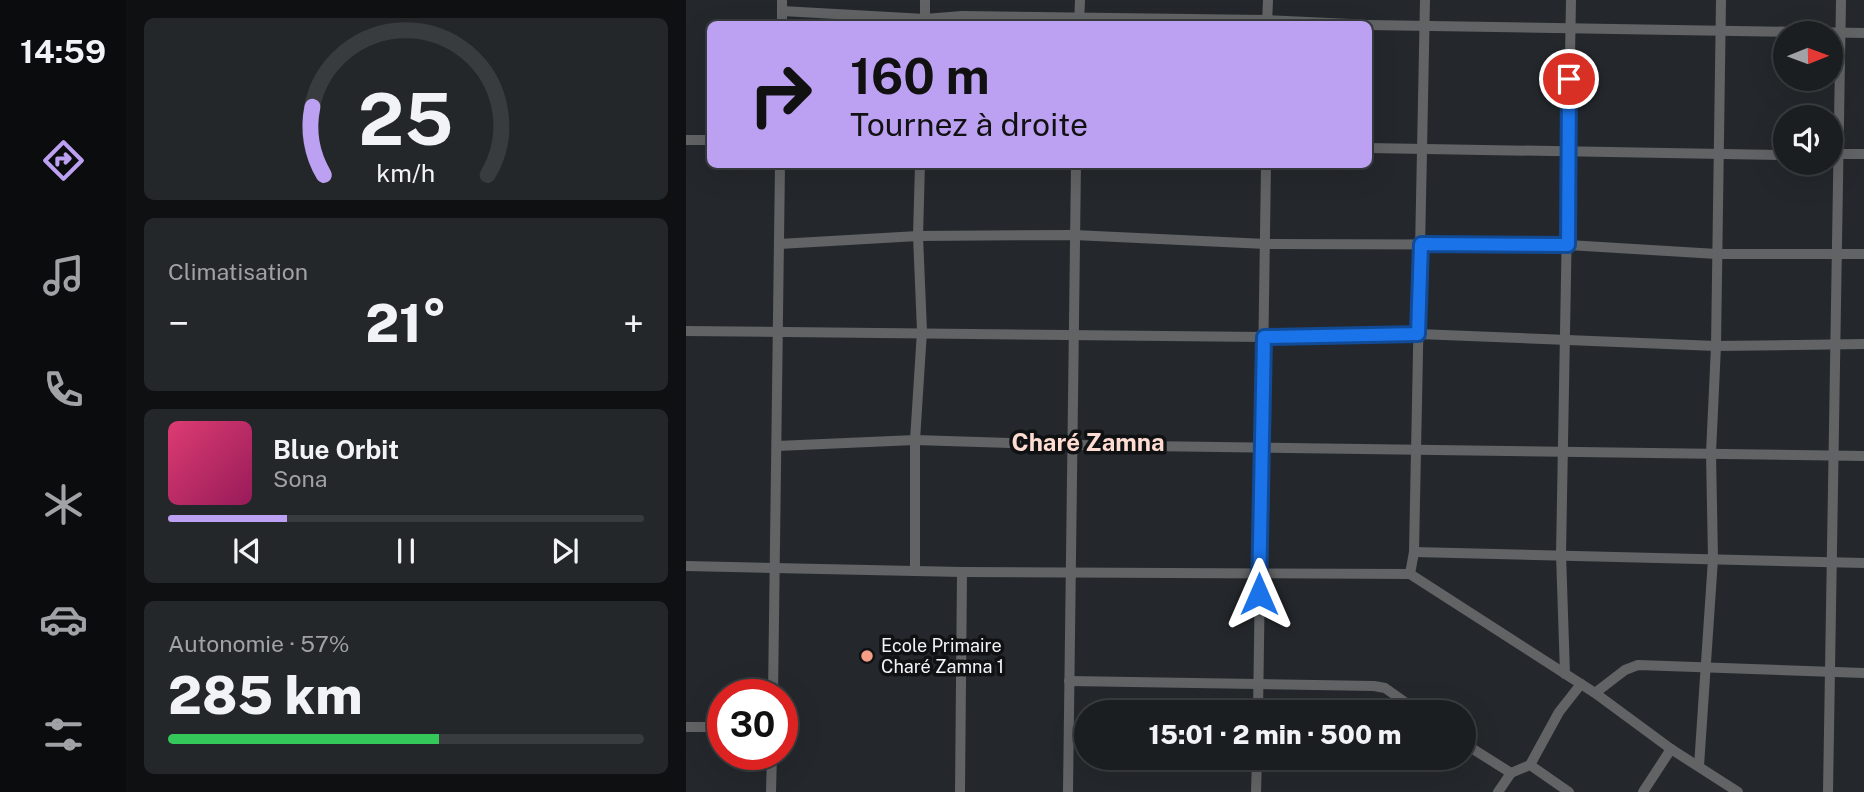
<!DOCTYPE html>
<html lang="fr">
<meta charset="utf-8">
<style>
body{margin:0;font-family:"Public Sans",sans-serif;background:#24272a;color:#f1f3f6;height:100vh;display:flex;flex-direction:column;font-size:26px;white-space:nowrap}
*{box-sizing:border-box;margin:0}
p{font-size:23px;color:#a0a2a5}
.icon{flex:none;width:38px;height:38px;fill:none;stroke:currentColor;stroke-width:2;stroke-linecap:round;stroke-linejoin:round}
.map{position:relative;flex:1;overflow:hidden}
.sheet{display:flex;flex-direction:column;gap:18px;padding:18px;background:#0f1012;width:560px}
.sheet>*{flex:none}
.hud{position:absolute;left:21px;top:21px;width:665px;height:147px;border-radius:10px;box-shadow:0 7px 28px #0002,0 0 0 2px #393c3f;background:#bca0f2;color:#111;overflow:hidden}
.needle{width:46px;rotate:89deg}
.buttons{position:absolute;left:1087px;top:21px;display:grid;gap:14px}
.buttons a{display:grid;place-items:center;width:70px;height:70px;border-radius:50%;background:#1b1e21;box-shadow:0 7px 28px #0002,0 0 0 2px #393c3f;font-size:35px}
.speed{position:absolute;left:21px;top:679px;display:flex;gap:14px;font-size:35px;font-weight:700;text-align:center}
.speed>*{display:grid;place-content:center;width:91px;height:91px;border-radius:50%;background:#1b1e21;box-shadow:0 7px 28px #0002,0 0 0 2px #393c3f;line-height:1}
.speed .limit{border:10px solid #d22;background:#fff;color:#111}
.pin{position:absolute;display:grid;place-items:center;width:60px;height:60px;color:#fff;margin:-30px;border:4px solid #fff;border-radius:50%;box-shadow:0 2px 7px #0007}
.me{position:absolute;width:77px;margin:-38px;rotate:0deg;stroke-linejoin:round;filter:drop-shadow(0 0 5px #0008)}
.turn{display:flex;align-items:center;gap:24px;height:147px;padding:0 28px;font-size:32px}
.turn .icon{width:91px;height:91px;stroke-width:2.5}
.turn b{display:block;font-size:49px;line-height:60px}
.big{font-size:52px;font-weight:800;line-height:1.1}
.sheet .card{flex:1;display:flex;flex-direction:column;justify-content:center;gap:10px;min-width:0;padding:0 24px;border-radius:10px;background:#24272a}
.sheet .dial{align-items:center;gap:0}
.dial svg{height:182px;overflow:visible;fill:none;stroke:#393c3f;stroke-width:7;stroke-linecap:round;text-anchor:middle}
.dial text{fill:#f1f3f6;stroke:none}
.song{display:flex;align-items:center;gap:21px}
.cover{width:84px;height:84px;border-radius:10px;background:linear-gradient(135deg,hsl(340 70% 55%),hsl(330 70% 35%))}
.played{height:7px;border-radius:4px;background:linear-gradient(90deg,#bca0f2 25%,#393c3f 25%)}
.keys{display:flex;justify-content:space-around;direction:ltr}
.heat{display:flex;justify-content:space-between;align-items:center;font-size:38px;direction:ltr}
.charge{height:10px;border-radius:5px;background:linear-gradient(90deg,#34c759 57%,#393c3f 0)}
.trip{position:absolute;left:388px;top:700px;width:402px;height:70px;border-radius:35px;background:#1b1e21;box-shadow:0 7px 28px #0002,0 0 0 2px #393c3f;font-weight:800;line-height:70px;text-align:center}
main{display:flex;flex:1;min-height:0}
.tab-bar{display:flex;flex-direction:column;width:126px;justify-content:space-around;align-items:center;background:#0b0c0d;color:#a0a2a5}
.tab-bar .icon{width:49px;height:49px}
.tab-bar .selected{color:#bca0f2}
.tab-bar b{font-size:32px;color:#f1f3f6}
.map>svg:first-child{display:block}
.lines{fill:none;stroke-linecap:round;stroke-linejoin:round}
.minor{stroke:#616365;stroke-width:10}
.route-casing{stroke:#114b97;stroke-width:18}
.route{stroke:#1a73e8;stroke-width:12}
.poi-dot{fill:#f49e88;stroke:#0f1113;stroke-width:2.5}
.labels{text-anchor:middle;stroke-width:7;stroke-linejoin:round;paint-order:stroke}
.poi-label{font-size:18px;fill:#f1f4f6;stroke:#0f1113;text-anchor:start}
.district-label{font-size:24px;font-weight:bold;fill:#fedcd2;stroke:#0f1113}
</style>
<main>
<nav class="tab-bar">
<b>14:59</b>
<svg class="icon selected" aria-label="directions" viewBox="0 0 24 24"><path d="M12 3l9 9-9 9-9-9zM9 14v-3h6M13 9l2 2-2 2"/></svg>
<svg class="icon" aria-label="music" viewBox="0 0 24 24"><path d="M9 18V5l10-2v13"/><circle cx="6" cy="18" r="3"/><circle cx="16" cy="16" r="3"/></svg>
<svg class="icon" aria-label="phone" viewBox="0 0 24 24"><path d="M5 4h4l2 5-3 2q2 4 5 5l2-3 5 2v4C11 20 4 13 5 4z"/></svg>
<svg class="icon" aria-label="climate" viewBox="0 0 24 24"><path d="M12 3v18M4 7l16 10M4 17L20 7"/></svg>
<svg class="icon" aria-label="car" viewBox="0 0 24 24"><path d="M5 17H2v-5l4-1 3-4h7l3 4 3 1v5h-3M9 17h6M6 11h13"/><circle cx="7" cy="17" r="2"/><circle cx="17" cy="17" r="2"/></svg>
<svg class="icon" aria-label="filters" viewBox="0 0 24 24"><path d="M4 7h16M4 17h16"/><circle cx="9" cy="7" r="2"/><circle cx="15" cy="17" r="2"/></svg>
</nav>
<section class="sheet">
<div class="card dial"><svg viewBox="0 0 100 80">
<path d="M14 69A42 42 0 1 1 86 69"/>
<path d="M14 69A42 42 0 0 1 9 39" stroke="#bca0f2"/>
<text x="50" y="56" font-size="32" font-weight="700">25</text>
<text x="50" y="72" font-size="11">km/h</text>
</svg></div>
<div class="card"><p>Climatisation</p>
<div class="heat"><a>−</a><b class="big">21°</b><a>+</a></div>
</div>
<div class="card">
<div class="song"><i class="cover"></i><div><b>Blue Orbit</b><p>Sona</p></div></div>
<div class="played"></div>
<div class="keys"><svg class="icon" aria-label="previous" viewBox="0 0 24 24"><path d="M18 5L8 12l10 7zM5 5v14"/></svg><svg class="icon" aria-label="pause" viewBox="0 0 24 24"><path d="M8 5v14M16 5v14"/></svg><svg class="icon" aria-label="next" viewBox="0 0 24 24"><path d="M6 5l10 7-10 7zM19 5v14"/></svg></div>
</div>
<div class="card"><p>Autonomie · 57%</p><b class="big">285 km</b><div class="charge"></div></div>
</section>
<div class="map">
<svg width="1178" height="792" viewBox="0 0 1178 792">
<rect width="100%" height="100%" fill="#24282c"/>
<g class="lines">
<g class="minor">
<path d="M96,11L239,19L276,16L581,20L665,24"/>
<path d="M96,24V0"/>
<path d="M239,24V0"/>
<path d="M393,24L394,0"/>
<path d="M581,24L582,0"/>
<path d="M682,25L1178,33"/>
<path d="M0,140H24"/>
<path d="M682,148L1099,155"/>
<path d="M1144,154H1178"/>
<path d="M93,244L232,236L388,235L580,244L882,245L1031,254H1178"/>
<path d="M0,331L578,337L732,334L1030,346L1178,344"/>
<path d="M91,446L229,440L387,445L1178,456"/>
<path d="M728,552L1178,563"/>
<path d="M0,566L276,572L724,574L909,693L985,749L1052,792"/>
<path d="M229,571V440L236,331L232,236L234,164"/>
<path d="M724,574L728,552L739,0"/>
<path d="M879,674L875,554L885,0"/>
<path d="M383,681L688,686L699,688L733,712"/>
<path d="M909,693L939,670L952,665L1178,673"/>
<path d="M87,695L94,164"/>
<path d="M572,712L580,164"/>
<path d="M0,727H37"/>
<path d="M779,744L825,773"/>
<path d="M844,765L883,792"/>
<path d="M1013,766L1027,559L1025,453L1030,346L1035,0"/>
<path d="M85,792L86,754"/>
<path d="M274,792L276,572"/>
<path d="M382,792L390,164"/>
<path d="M570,792L571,758"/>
<path d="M812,792L825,773L844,765L873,712L895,684"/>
<path d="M957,792L985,749"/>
<path d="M1142,792L1155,0"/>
</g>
</g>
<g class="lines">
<g class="route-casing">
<path id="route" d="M573,594L578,337L732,334L735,244L882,245L883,79"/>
</g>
<use href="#route" class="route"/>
</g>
<circle class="poi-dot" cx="181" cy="656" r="7"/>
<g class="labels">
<g class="poi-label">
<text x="195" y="652">Ecole Primaire<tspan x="195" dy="21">Charé Zamna 1</tspan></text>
</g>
<g class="district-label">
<text x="402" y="451">Charé Zamna</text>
</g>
</g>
</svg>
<div class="buttons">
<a><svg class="needle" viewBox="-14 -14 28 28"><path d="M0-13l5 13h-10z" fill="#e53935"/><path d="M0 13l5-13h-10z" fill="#a0a2a5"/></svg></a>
<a><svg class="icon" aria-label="sound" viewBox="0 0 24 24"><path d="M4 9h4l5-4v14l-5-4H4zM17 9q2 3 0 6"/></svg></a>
</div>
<div class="speed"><div class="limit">30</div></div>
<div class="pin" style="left:883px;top:79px;background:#d93025"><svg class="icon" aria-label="arrive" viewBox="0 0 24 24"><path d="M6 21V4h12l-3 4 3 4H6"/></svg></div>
<svg class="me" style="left:573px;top:594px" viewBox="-20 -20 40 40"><path d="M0-17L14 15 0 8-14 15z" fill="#1a73e8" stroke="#fff" stroke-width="4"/></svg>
<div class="trip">15:01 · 2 min · 500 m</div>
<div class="hud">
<div class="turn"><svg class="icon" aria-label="right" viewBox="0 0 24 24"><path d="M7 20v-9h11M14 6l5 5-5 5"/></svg><div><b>160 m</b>Tournez à droite</div></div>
</div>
</div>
</main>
